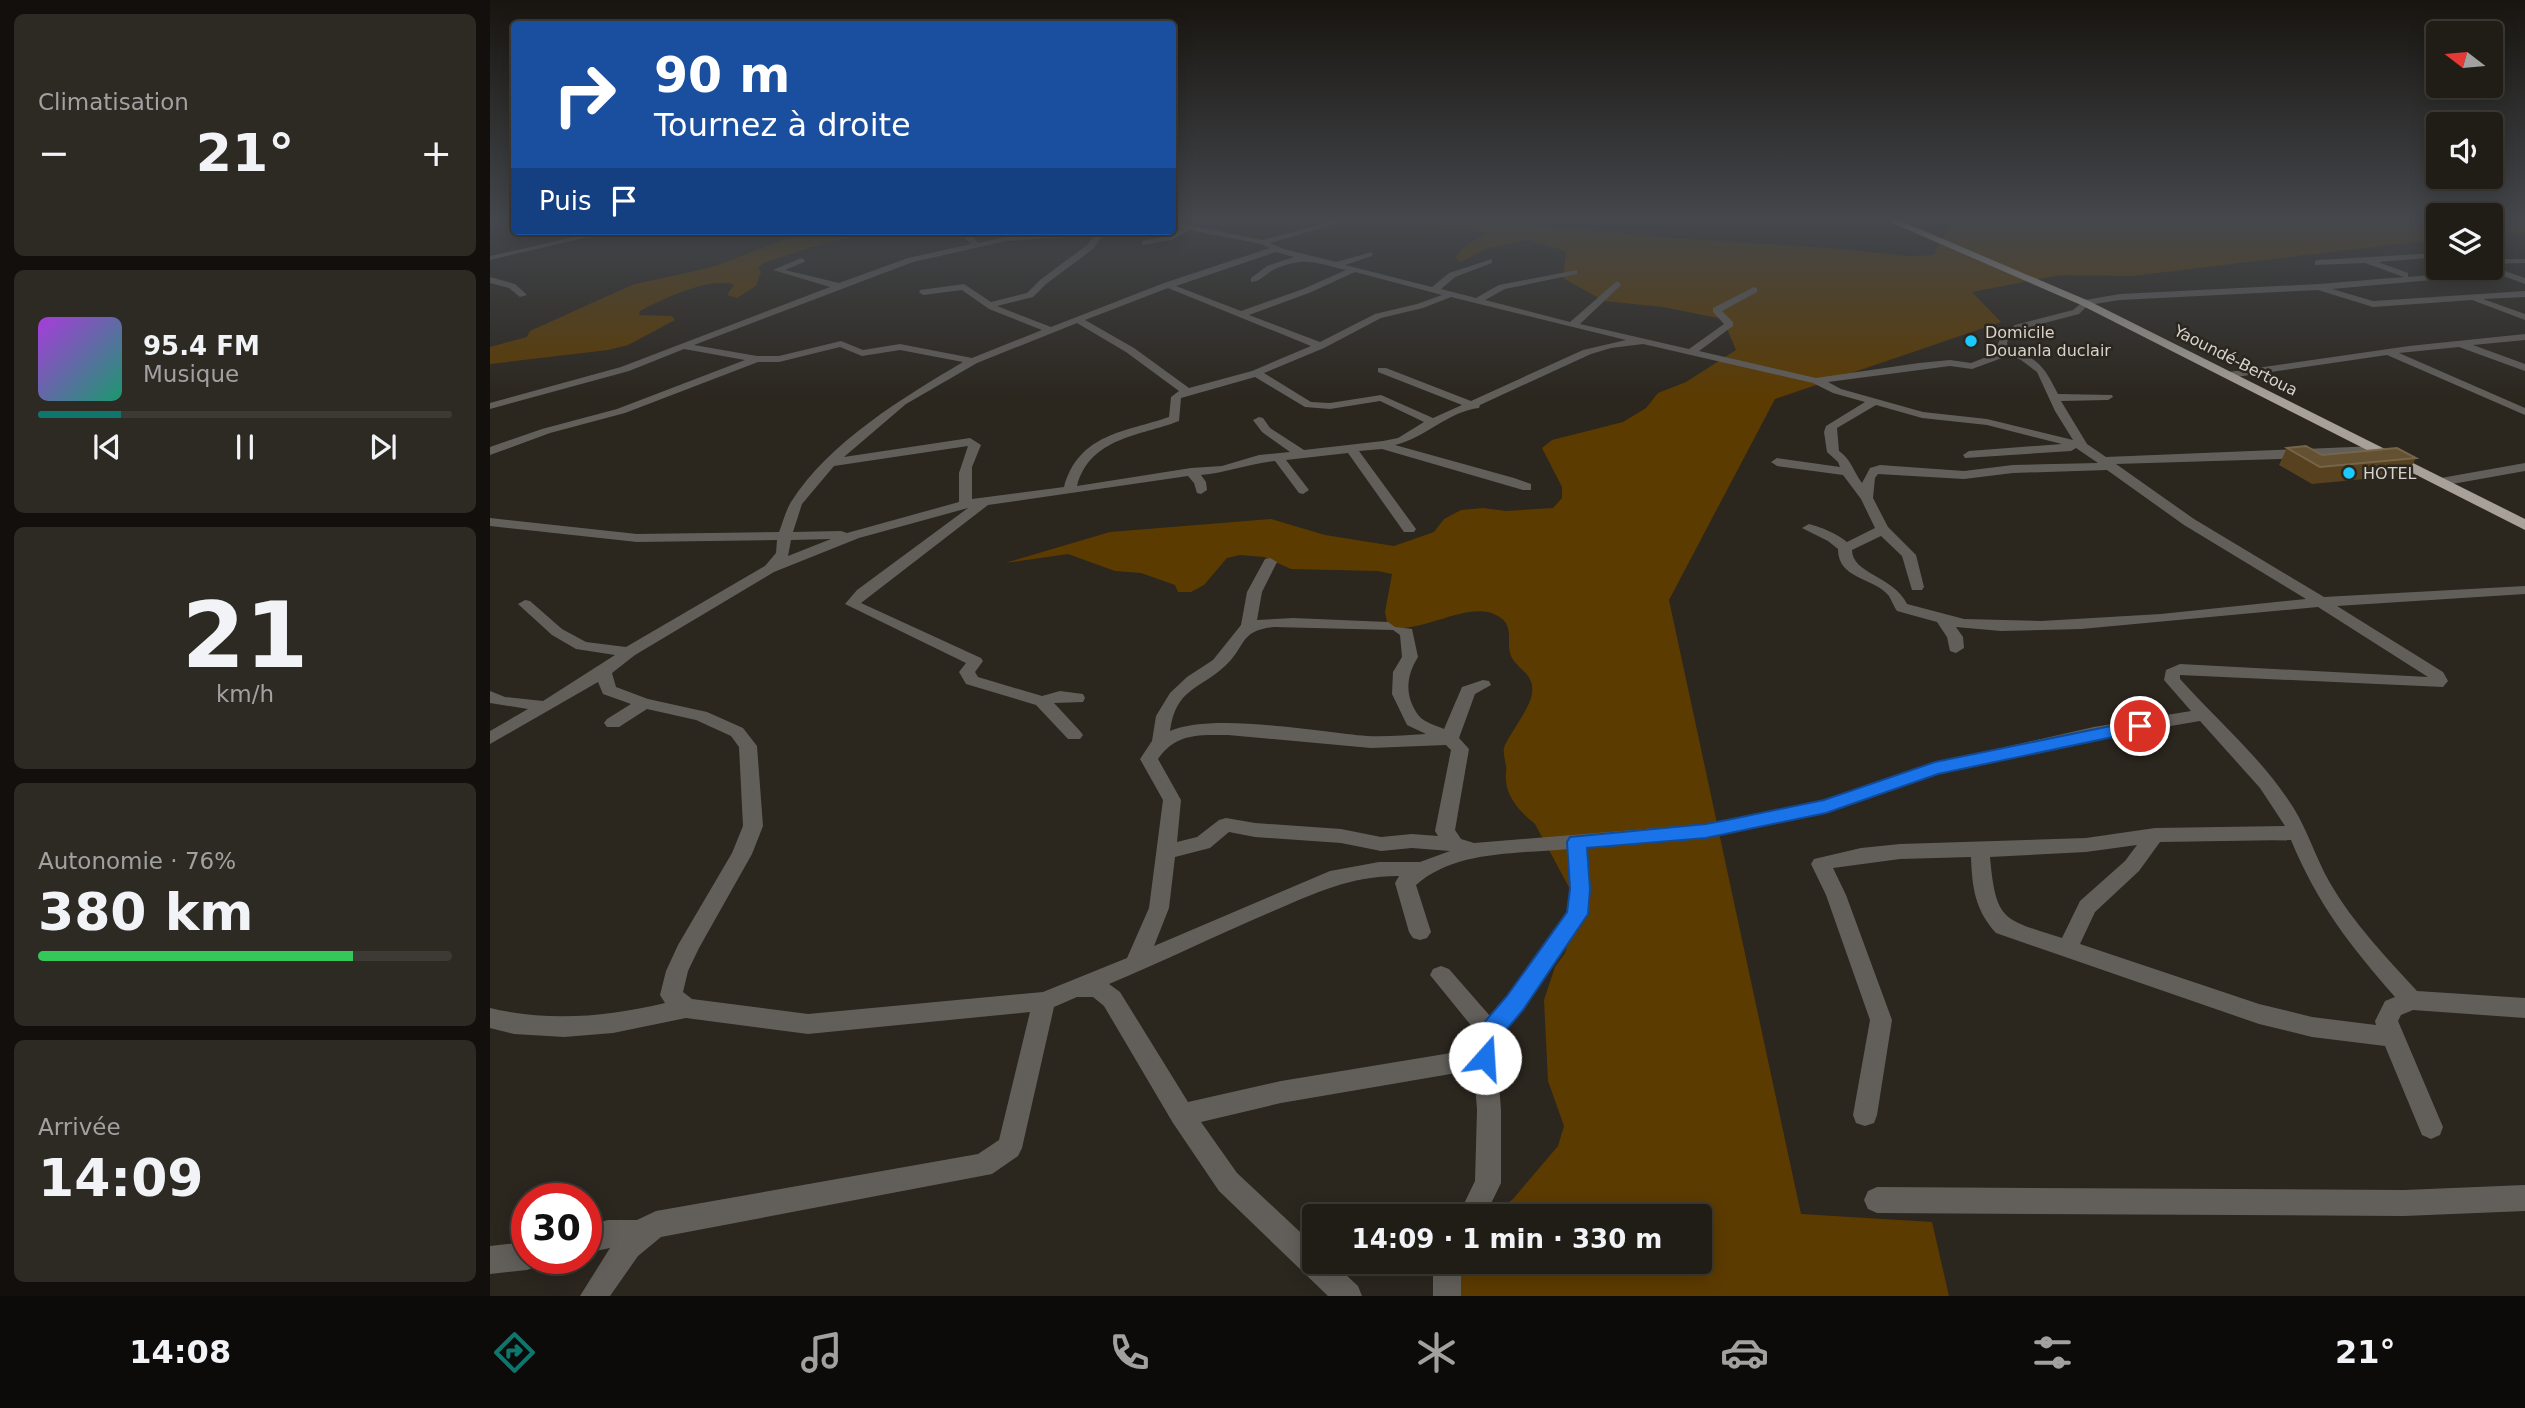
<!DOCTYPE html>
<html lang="fr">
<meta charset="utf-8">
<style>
body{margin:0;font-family:"DejaVu Sans",sans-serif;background:#2d2923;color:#f1f3f6;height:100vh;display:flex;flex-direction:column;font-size:26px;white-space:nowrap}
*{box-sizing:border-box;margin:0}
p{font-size:23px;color:#a2a1a1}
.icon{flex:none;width:38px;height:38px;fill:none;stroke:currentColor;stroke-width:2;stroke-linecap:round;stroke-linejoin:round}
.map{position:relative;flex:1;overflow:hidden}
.side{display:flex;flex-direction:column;gap:14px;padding:14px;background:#120f0c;width:490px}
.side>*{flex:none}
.top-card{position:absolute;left:21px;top:21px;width:665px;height:214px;border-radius:7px;box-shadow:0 4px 18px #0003,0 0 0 2px #3d3a35;background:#1a4fa0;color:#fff;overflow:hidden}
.needle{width:46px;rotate:286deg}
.fabs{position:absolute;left:1936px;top:21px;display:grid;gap:14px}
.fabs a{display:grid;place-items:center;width:77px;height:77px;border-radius:7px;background:#201c16;box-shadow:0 4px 18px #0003,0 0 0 2px #3d3a35;font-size:35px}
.speed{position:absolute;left:21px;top:1183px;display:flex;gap:14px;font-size:35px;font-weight:700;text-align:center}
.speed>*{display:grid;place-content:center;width:91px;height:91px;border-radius:50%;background:#201c16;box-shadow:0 4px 18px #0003,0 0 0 2px #3d3a35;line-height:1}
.speed .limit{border:10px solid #d22;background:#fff;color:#111}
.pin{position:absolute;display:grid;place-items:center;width:60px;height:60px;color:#fff;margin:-30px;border:4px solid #fff;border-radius:50%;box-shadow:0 2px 7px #0007}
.me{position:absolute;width:77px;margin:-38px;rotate:19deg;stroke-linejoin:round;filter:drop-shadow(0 0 5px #0008)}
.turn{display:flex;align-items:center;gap:24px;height:147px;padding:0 28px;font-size:32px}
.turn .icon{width:91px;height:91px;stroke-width:2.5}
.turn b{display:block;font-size:49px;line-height:60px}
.then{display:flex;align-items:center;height:66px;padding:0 28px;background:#0003;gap:14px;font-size:26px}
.big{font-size:52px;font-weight:600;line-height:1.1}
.side .widget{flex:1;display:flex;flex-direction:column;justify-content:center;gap:10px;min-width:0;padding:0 24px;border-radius:10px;background:#2d2923}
.side .dial{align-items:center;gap:0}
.dial b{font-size:91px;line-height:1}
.song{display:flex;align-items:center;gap:21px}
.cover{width:84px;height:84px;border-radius:10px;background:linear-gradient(135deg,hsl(280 70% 55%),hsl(160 70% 35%))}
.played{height:7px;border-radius:4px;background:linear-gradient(90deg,#0f766e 20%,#3d3a35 20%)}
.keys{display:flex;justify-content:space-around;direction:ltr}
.heat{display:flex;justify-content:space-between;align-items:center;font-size:38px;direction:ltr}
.charge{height:10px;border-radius:5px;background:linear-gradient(90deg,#34c759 76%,#3d3a35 0)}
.trip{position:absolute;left:812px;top:1204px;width:410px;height:70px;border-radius:7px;background:#201c16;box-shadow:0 4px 18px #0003,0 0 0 2px #3d3a35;font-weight:600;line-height:70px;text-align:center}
.dock{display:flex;height:112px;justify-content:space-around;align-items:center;background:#0d0b09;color:#a2a1a1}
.dock .icon{width:49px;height:49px}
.dock .active{color:#0f766e}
.dock b{font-size:32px;color:#f1f3f6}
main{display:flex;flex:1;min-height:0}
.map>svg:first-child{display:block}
.green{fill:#5c3b00}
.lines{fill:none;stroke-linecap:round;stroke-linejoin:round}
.minor{fill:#625f5b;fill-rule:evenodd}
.trunk{fill:#a8a199;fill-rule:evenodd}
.wall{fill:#57411f}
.building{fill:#645132;stroke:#76654a;stroke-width:2}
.route{fill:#1a73e8;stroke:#114b97;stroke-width:2}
.poi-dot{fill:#1cc9fc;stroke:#2b261e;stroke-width:2.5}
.labels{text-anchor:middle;stroke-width:5;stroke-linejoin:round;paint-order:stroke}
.far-poi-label{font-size:16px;fill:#d6d2cd;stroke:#2b261e;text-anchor:start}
.far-street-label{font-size:16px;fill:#d6d2cd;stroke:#2b261e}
</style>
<main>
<section class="side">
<div class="widget"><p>Climatisation</p>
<div class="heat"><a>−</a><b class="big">21°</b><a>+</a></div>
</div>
<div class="widget">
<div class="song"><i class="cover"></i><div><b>95.4 FM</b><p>Musique</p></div></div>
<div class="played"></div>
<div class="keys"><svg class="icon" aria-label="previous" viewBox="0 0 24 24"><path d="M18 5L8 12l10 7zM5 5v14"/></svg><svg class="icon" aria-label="pause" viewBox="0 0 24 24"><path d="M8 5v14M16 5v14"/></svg><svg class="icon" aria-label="next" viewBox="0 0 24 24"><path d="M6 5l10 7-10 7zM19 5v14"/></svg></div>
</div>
<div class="widget dial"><b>21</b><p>km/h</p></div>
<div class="widget"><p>Autonomie · 76%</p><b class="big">380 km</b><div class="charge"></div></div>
<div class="widget"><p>Arrivée</p><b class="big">14:09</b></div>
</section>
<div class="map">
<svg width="2035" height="1296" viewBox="0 0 2035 1296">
<rect width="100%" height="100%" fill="#2b261e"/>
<g class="green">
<path d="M929,219H1026L1063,227L1180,238L1341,248L1418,256L1444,255L1463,219H1651L1665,223L1687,219H1948V239L1642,276L1570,275L1482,292L1511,322L1285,399L1179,600L1311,1214L1442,1222L1459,1296H968L969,1262H1209V1216H1001L1023,1199L1068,1146L1074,1126L1058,1081L1054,1000L1065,967L1075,953L1089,906L1045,824C1033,815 1017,798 1016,781C1015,776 1017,771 1016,766C1015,758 1012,752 1015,745C1022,731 1041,706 1042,693C1045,672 1024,669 1020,653C1017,640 1023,627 1011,618C982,596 934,635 898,627L895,612L902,574L888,571L801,569L774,557L750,555L737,558L714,585L701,592H688L685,585L651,573L625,571L578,554L515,563L620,532L781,519L835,535L904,546L944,532L954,519L971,510L993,508L1016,511L1063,508L1072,498V487L1052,448L1062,440L1133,422L1156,408L1168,393L1196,382L1246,350L1233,319L1173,307L1114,301L1073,278L1076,251L1039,240L997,248L971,262L965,258L973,248L998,232L949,228L946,224Z"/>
<path d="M2000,219H2035V233L2000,234Z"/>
<path d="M317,231H382L318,248L274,263L268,268L271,272L266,286L247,298L237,295L244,285C223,275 170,300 150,311L149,315L182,316L185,320L138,345L118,350L0,364V347L37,337L40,331L142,285L222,267Z"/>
</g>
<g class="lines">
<g class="minor">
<path d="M851,219H864L780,243L794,249L846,262L882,252V256L855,265L942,287L959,273L1002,259V263L965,277L951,289L986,298L1009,285L1087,270V274L1015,289L995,300L1080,322L1127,281L1131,284L1130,286L1090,324L1199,349L1234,324L1223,312V308L1264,287L1267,288V292L1232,311L1243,322V326L1209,351L1326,378L1429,363L1460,360L1481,363L1504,354L1512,334L1525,325L1583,310L1595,300L1630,294L1829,284L1914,277L1875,263L1825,265V261L1828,260L1948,253V257L1888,262L1918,273V277L1997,270L1994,268L2001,266L2035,278V284L2008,274L1842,289L1883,301L2035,291V297L1993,299L2035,314V320L1982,300L1883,307L1828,290L1630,300L1598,305L1589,314L1531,329L1517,342L1518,347C1549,360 1553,364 1568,394L1622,395L1623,397L1618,400L1571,401L1597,444L1616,457L1886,446V452L1882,453L1826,458L1626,464L1704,519L1834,597L2035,586V594L1847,606L1953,672L1958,681L1953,687L1690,675V679C1726,719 1767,754 1797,798C1816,824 1824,855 1840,883C1863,923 1896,957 1927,991L2035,998V1018L1923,1010L1911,1015L1908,1021L1953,1127L1950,1135L1941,1139L1932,1135L1895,1046L1822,1037L1769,1024L1506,933C1485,910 1482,887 1481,857L1410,859L1343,868L1356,895L1402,1020L1387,1115L1384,1123L1375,1126L1366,1123L1363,1115L1380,1020L1336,895L1321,864L1324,859L1371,848L1410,844L1596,838L1665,828L1795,826L1770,788L1710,721L1604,739L1449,774L1336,813L1216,838L1097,848L1100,889L1097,914L1033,1010L1011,1036L1007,1058L1011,1110V1183L995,1216H968L985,1181L987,1110L984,1070L791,1103L711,1122L747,1173L824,1245V1262H842L868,1286L872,1296H838L729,1191L683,1123L614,1006L603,997H587L564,1007L532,1148L528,1156L502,1174L171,1237L148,1256L120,1296H90L120,1248L96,1253V1226L118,1220H147L166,1211L488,1154L509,1140L540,1012L318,1034L196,1018L123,1033L74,1037L24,1034L0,1028V1008C59,1022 116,1017 175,1003L170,995L176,971L188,945L242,853L253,826L249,747L241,736L206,720L157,709L129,727H117L114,723L117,719L141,704L113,694L108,682L0,744V731L38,709L0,703V691L15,697L53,701L125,655L86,649L62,635L28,604L35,600L40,601L72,629L96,642L136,647L275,566L286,553L287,540L147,542L0,526V518L147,534L289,532C293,522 296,510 301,502C339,442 414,397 473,362L410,350L372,356L350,347L289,362H268L135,413L60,433L0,455V447L52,429L127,409L255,360L194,349L139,371L0,409V403L131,367L340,287L283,270L311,258L315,260L314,262L295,270L349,283L418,258L481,244L474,237L464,231L480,233L488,243L516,237L626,231L614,234L603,249L556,284L543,297L507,306L561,327L674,283L780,248L771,244L700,230L682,240L652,245V241L677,236L692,228L682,226V222L773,240ZM605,235L597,245L550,280L537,293L501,302L474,284L430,290L429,292L433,295L472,290L499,309L552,330L482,358L410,344L373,350L351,341L289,356H267L204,345L423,262L516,241ZM786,252L804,257L777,266L761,278V282C771,282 776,273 785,269C814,256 826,263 856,270L813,289L751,311L686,286ZM865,272L952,295L927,304L885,314L830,342L759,315L819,293ZM678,288L821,346L762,371L699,388L644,348L595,320ZM961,297L1136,340L1093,350L981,401L896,368H888V372L972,405L943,418L891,395L840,403L821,402L774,373L834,348L891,318L933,308ZM587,323L636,352L689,391L681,397L679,417C636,432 589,433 574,487L482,499V467L491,445L480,438L354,457L416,404L487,363ZM1153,344L1323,383L1343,393L1375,402L1336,426L1334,432L1337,452L1348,462L1350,467L1287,458L1281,462L1287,466L1353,475L1371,499L1385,528L1357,542C1346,533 1333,528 1319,524L1312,528L1338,541L1348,549C1348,580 1384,577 1399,596C1402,601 1404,607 1407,611L1447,622L1457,637L1460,651L1466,653L1474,648L1473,637L1466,627L1511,631L1591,629L1828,607L1938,677L1690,664L1676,670L1674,680L1701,711L1604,727L1445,763L1334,800L1216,824L984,843L971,839L965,830L979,749L969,738L985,694L1001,685L999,681L993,680L972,687L954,729C947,726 934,722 929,716C914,696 916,676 928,657L922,629L905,627L898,622L803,618L767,620L772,592L787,562L780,558L775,559L757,592L751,625L723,660L697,677L680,693L666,716L662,741L650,759L673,800L659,908L637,958L553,992L318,1014L202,999L193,992L198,971L209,948L262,854L273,826L267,746L253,728L217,712L158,699L126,687L122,673L145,655L284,572L369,538L478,508L367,590L355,604L476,663L469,672L476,684L546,705L578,739H590L593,735L590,731L564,703L593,702L595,698L593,694L570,691L552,696L488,677L485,672L493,661L491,658L371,603L498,505L698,476L704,483L707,493L711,494L717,490L716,482L711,475C736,473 759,464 785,461L809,493L813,494L819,490L796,460L858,453L914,532H924L926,529L869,451L892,449L1033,490H1041V484L1024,478L905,445C935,438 959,411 989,408L990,405L1101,354L1121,348ZM1515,353L1531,360L1547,372L1565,411L1583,440L1497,419L1433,412L1351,389L1338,382L1460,366L1482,369L1512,358ZM765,377L815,407L840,409L890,401L934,422L908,438L893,441L814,450L780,428L773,418L769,417L763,420L772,432L800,452L769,455L732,466L701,468L587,486C600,437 651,436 689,421L691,398ZM1386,405L1432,418L1497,425L1572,444L1479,451L1473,455L1475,458L1581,451L1586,448L1608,463L1523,465L1474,471L1390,465L1380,468L1372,483C1363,471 1361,459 1349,451L1347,428ZM478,446L469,473V502L357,533L351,531L303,532L312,504L344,466ZM1617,470L1694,525L1816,599L1671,614L1551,621L1474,619L1417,604C1404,576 1362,574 1362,550L1391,536L1412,556L1422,590H1432L1434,587L1426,555L1398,527L1383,498L1385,478L1388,474L1474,479L1523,473ZM341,539L298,556L301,540ZM784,627L903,630L910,635L912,657L903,672L902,694L917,725L936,734C916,735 896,737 877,736C827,732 723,712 680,731C686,688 709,690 735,666C756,647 749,630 784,627ZM738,735L881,748L956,745L961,750L945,831L948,836L922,834L891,837L851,829L765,823L736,818L729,820L707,837L687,842L691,800L668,759C686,733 708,735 738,735ZM739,832L765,837L851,843L891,851L922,848L960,851L930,862H889L840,871L664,946L679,908L685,857L720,848ZM1801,840C1828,905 1859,944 1905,997L1895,1001L1885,1021L1886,1025L1822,1017L1769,1004L1590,944L1605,912L1649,871L1670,842ZM1647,845L1635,861L1590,901L1572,938C1513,919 1506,922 1500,857L1596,852ZM1078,849L1080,889L1077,912L1017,996L1000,1016L959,969L951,966L943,969L940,975L988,1034L985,1049L791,1081L698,1102L630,992L619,984C674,961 727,935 781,912C826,893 859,876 909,876L905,883L919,932L923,938L930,940L937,938L941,932L926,885C965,850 1028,854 1078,849Z"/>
<path d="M110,231H124L0,260V256Z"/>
<path d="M2000,259H2035V263L2000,264Z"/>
<path d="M0,277L25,284L37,295L30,297L19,288L0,283Z"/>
<path d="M2035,334V340L1983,345L2035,364V371L1969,347L1909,353L2035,408V415L1897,355L1739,378L1734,375L1739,372L1919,346Z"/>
<path d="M2035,463V471L1951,486L1945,482L1951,478Z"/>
<path d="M2035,1185V1211L1914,1216L1387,1213L1378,1209L1374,1200L1378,1191L1387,1187L1914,1190Z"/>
<path d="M37,1242V1258H50L47,1266L37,1270L0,1274V1246Z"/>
<rect x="943" y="1262" width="28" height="34"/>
</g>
<path class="trunk" d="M1393,219H1406L1599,301L2035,519V530L1591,305Z"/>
</g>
<path class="wall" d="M1797,448L1832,455L1926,458L1917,475L1822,484L1789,465Z"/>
<path class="building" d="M1816,446L1832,455L1907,448L1926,458L1830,467L1797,448Z"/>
<linearGradient id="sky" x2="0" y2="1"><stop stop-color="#181510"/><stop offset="0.55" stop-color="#44474c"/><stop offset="1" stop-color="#44474c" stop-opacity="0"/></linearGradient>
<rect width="2035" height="400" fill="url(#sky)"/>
<path class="route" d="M1650,720L1656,722L1659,726L1656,730L1448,774L1336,813L1216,838L1097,848L1100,889L1098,914L1033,1010L1011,1036L1003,1066L995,1069L986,1066L983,1058L992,1025L1017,996L1077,912L1080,889L1077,842L1080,837L1216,824L1242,819L1334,800L1445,762Z"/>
<g class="poi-dot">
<circle cx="1481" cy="341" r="7"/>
<circle cx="1859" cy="473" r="7"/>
</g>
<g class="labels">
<g class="far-poi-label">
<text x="1495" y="338">Domicile<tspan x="1495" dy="18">Douanla duclair</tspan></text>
<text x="1873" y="479">HOTEL</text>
</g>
<g class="far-street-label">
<text transform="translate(1746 360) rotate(27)" y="6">Yaoundé-Bertoua</text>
</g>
</g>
</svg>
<div class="fabs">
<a><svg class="needle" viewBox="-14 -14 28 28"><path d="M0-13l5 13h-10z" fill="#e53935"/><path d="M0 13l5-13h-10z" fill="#a2a1a1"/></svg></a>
<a><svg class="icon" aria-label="sound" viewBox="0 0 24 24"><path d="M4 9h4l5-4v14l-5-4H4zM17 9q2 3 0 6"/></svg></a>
<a><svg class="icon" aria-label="layers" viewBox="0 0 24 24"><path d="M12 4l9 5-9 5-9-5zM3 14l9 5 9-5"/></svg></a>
</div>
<div class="speed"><div class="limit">30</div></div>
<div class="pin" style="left:1650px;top:726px;background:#d93025"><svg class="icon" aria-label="arrive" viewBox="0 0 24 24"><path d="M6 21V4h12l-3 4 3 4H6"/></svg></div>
<svg class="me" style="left:995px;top:1058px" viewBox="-20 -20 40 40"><circle r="19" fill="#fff"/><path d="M0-13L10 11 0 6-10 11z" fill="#1a73e8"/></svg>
<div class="trip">14:09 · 1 min · 330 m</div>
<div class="top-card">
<div class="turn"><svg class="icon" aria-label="right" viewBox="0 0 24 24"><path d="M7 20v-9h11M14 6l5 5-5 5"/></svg><div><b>90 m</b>Tournez à droite</div></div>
<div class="then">Puis<svg class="icon" aria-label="arrive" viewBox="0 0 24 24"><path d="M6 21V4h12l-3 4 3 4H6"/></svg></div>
</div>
</div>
</main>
<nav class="dock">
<b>14:08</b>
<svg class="icon active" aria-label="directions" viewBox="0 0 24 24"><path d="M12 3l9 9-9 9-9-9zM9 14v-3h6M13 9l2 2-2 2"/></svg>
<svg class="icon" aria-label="music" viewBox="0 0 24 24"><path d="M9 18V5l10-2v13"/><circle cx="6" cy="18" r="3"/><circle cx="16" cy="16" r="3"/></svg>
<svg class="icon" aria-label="phone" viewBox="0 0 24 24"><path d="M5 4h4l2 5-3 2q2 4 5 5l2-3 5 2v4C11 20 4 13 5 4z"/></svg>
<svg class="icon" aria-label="climate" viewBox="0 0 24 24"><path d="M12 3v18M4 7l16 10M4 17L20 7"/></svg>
<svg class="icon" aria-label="car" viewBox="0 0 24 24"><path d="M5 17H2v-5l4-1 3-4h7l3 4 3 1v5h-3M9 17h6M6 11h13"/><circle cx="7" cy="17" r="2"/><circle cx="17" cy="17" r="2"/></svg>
<svg class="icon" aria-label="filters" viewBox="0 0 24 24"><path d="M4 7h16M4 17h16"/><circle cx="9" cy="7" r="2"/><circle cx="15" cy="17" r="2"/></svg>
<b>21°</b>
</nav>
